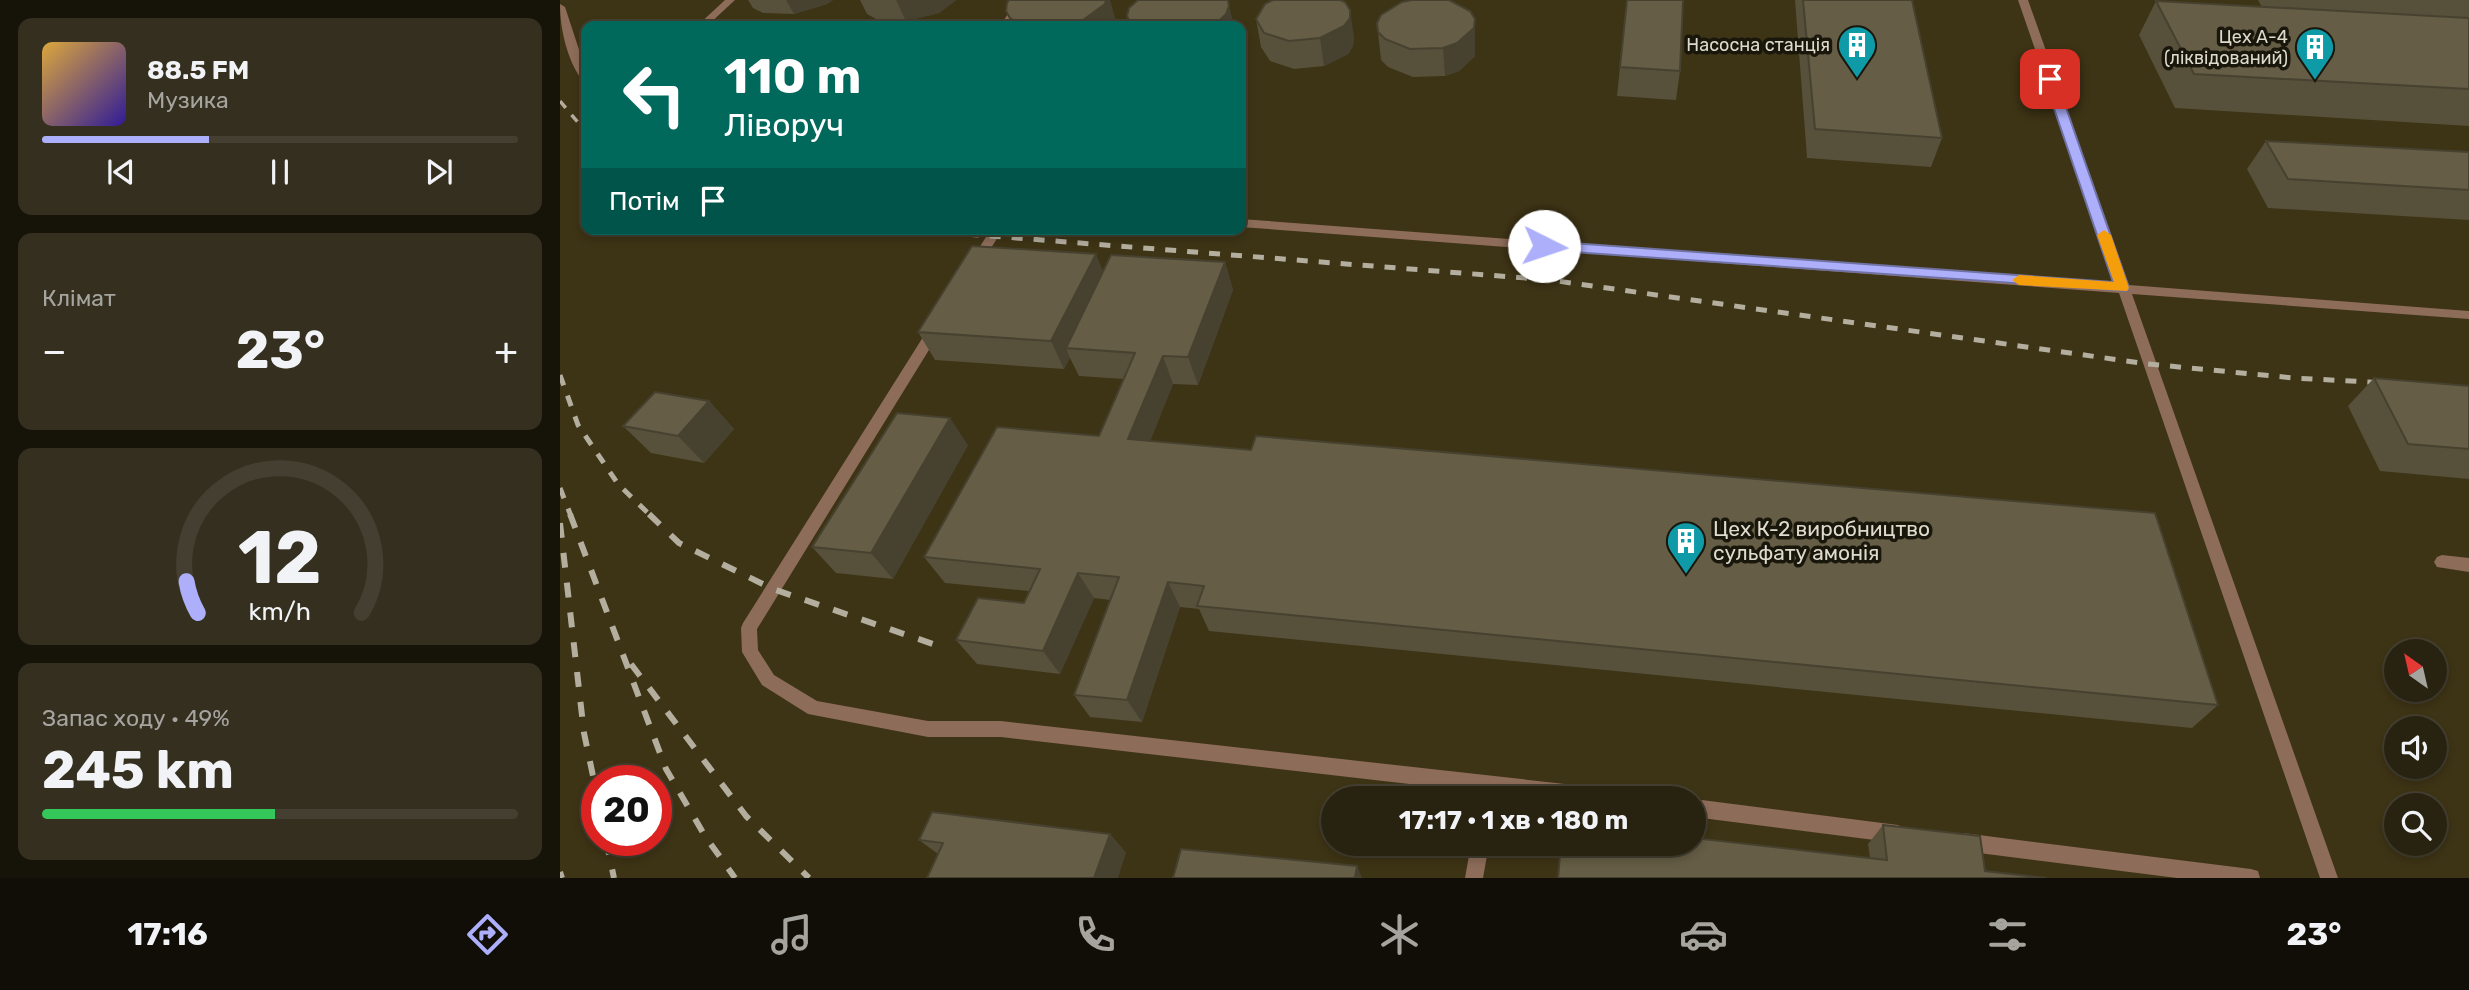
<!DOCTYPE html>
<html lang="uk">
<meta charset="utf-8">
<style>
body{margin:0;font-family:Rubik,sans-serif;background:#342f1f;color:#f1f3f6;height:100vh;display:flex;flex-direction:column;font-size:26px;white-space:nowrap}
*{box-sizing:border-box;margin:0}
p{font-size:23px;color:#a5a49f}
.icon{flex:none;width:38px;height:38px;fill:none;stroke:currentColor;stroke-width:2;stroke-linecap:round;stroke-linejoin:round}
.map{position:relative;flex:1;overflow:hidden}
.panel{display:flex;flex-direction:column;gap:18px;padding:18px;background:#161309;width:560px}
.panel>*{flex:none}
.hud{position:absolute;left:21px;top:21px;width:665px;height:214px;border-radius:14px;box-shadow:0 4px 10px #0003,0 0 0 2px #443f31;background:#00695c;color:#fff;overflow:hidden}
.needle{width:46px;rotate:326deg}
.fabs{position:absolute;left:1824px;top:639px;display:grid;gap:14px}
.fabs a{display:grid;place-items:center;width:63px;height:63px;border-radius:50%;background:#282211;box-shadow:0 4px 10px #0003,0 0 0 2px #443f31;font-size:35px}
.speed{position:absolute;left:21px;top:765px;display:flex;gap:14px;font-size:35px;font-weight:700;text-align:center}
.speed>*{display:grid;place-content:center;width:91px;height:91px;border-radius:50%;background:#282211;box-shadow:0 4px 10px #0003,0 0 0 2px #443f31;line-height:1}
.speed .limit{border:10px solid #d22;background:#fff;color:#111}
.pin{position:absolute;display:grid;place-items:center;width:60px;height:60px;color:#fff;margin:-30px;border-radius:14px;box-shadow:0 4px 10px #0006}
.me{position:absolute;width:77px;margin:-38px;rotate:94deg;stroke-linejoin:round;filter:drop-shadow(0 0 5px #0008)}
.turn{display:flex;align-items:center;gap:24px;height:147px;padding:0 28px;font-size:32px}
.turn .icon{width:91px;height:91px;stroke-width:2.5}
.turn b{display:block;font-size:49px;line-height:60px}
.then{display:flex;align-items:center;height:66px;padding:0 28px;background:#0003;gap:14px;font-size:26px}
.big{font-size:52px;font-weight:700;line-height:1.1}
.panel .widget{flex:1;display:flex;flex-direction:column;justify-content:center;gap:10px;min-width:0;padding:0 24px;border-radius:14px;background:#342f1f}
.panel .dial{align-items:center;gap:0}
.dial svg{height:182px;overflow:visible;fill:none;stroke:#443f31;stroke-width:7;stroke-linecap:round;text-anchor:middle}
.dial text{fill:#f1f3f6;stroke:none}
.song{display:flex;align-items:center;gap:21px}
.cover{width:84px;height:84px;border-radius:10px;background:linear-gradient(135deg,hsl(40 70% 55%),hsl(250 70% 35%))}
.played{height:7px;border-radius:4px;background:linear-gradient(90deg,#adaffb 35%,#443f31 35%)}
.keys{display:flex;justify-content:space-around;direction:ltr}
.heat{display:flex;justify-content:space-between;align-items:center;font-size:38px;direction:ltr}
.charge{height:10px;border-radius:5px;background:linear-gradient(90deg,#34c759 49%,#443f31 0)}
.trip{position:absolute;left:761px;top:786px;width:385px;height:70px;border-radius:35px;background:#282211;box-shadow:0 4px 10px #0003,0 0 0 2px #443f31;font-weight:700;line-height:70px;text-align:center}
.tabs{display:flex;height:112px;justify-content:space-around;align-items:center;background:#100e07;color:#a5a49f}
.tabs .icon{width:49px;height:49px}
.tabs .current{color:#adaffb}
.tabs b{font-size:32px;color:#f1f3f6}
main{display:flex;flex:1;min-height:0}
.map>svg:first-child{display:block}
.built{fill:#3d3315;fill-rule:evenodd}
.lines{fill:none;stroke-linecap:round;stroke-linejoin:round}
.service{fill:#8d6c59;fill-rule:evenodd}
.rail-far2{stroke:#b3ae9e;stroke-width:3.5;stroke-dasharray:9 9;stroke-linecap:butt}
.rail-far1{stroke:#b3ae9e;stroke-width:5;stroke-dasharray:11 11;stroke-linecap:butt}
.rail{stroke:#b3ae9e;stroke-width:6;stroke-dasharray:15 15;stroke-linecap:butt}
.wall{fill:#57503b}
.shaded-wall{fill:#474130}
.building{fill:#655d45;stroke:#474130;stroke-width:2}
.route{fill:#adaffb;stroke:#7072a3;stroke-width:2}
.slow{fill:#f59e0b}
.labels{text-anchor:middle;stroke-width:7;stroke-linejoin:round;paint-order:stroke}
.far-poi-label{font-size:18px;fill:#dedacc;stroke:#19160c;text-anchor:end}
.poi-label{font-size:21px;fill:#dedacc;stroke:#19160c;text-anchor:start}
</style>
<main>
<section class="panel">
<div class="widget">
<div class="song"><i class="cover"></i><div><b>88.5 FM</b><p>Музика</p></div></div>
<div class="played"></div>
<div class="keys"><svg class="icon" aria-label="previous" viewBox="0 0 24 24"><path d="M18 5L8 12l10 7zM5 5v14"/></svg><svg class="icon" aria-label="pause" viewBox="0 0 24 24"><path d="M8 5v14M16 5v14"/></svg><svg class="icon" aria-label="next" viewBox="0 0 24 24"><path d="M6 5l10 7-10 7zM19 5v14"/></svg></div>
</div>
<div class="widget"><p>Клімат</p>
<div class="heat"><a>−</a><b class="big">23°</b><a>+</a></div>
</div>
<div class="widget dial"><svg viewBox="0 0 100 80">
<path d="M14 69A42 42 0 1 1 86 69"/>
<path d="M14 69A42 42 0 0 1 9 55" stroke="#adaffb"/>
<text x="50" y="56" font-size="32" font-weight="700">12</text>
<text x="50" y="72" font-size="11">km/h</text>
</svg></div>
<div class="widget"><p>Запас ходу · 49%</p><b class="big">245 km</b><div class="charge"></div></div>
</section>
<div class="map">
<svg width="1909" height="878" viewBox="0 0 1909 878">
<rect width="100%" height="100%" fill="#352d17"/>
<path class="built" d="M0,0H1909V878H0ZM26,26H681V229H26ZM1836,651H1874V690H1836ZM1836,728H1874V766H1836ZM37,780H96V840H37ZM774,798H1134V844H774ZM1836,805H1874V844H1836Z"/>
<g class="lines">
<g class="service">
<path d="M165,0H175L147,26H137Z"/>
<path d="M457,0H467L450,26H440Z"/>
<path d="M1458,0H1468L1569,285L1909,311V319L1572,294L1778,878H1760L1559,293L681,227V219L1556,284Z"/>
<path d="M0,4L5,7L26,71V81L22,80C7,60 0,29 0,4Z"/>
<path d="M431,229H443L419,267H411L409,264Z"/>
<path d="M375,324L380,326L381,329L380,332L197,629L198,650L214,675L257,701L368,721H441L1050,789L1056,792L1059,798H973L937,794L936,798H918L919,792L441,737H368L248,714L202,685L182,652L181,628L183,623L370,326Z"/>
<path d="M1882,555L1909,558V572L1877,567L1874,562L1877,557Z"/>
<path d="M1134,799L1338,825L1344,828L1347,834L1344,840L1338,843L1134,817Z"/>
<path d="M1403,833L1691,869L1698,871L1700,878H1617L1403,851L1397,848L1394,842L1397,836Z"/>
<path d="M911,844H929L923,878H905Z"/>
</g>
<path class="rail-far2" d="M0,101L26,132"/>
<g class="rail-far1">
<path d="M342,229L990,280L1588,364L1734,378L1828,383"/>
<path d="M0,375L18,425L58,484L91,516"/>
<path d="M0,488L11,516"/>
</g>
<g class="rail">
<path d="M10,514L106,769L145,836L175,878"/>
<path d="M89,514L119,543L213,589L376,645"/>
<path d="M0,523L24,733L37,795"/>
<path d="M71,664L186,816L249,878"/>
<path d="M46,840L54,878"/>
<path d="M0,872L2,878"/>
</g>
</g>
<g class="wall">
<path d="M188,0H273L267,4L234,14L203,13L193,8Z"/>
<path d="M300,0H396L379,13L346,21L316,19L307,14Z"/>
<path d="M1235,0H1352L1382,138L1371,167L1247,158Z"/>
<path d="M1698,0H1909V126L1615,108L1579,35L1596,1L1702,7Z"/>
<path d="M446,11L557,24L556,26H452Z"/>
<path d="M696,19L794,37L793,46L788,54L764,66L734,69L710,61L701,47Z"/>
<path d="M915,19V56L899,71L885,76L853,77L828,67L821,60L817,23Z"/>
<path d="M1060,67L1120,71L1116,100L1057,96Z"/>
<path d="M1706,141L1909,152V220L1708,208L1687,169Z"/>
<path d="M665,262L673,290L638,385L613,384L590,441L1658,705L1632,728L649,631L639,609L620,607L582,722L530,717L514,695L550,600L534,598L500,674L417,664L396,640L464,603L469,591L385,583L364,557L539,436L564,379L519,376L510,358L504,369L375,360L358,332L543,271Z"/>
<path d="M1814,378L1909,386V479L1820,471L1788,406Z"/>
<path d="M149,401L174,429L144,463L91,453L63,426Z"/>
<path d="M408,445L333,579L276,573L252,547Z"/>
<path d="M1323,825L1425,871L1310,858L1308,844Z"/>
<path d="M550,834L566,853L378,854L359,840Z"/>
</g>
<g class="shaded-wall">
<path d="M226,0H273L267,4L234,14Z"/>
<path d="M336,0H396L379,13L346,21Z"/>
<path d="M546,0H550L557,24L556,26H494Z"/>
<path d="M669,6L674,26H650Z"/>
<path d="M790,10L794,37L793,46L788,54L764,66L760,38Z"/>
<path d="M915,19V56L899,71L885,76L883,48Z"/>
<path d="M536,254L548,283L506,348L510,358L504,369L491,341Z"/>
<path d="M665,262L673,290L638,385L628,357Z"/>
<path d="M603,356L613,384L580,466L568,439Z"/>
<path d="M149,401L174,429L144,463L118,436Z"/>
<path d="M390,418L408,445L333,579L311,553Z"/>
<path d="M518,573L534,598L500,674L483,651Z"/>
<path d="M608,582L620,607L582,722L567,700Z"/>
<path d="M550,834L566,853L558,878H534Z"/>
<path d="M797,866L802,878H795Z"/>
</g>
<g class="building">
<path d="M449,0H546L545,4L523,20L494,26H482L460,24L450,18L446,11L447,3Z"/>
<path d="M578,0H668L669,6L666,14L657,23L650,26H574L571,24L567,16L569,8Z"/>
<path d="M713,0H780L785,2L790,10V18L784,26L760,38L729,41L704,33L696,19L705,4Z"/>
<path d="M852,0H889L910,11L915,19L914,28L897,43L883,48L850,49L825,39L818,32L817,23L821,15L842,2Z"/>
<path d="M1067,0H1123L1120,71L1060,67Z"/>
<path d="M1243,0H1352L1382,138L1255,129Z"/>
<path d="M1596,1L1909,18V89L1634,74Z"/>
<path d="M1706,141L1909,152V190L1728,179Z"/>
<path d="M412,246L536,254L491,341L358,332Z"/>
<path d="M551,255L665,262L628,357L603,356L568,439L691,450L696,436L1595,513L1658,705L637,606L644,586L608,582L567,700L514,695L559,577L518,573L483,651L396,640L418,598L464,603L480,569L364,557L437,427L539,436L575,353L506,348Z"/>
<path d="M1814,378L1909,386V449L1848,444Z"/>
<path d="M95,392L149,401L118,436L63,426Z"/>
<path d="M337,413L390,418L311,553L252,547Z"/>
<path d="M372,812L550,834L534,878H367L383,843L359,840Z"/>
<path d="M1323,825L1420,836L1425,871L1486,878H998L1001,844H1134V838L1327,860Z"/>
<path d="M621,849L797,866L795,878H613Z"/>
</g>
<path class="route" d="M1486,76L1496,79L1569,288L1567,291L984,250L977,246L984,241L1553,282L1484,79Z"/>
<path class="slow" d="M1544,230L1551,235L1569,288L1567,291L1459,285L1452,280L1459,275L1554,282L1537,235Z"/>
<defs>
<g id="building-pin" transform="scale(2.0125)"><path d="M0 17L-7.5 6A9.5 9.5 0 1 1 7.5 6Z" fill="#0f9aa8" stroke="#19160c"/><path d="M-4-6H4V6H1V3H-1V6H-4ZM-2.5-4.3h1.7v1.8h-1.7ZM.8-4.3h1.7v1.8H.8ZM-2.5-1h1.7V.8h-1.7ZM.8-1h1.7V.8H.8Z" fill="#fff"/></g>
</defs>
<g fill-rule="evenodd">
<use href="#building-pin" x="1297" y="45"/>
<use href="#building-pin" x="1755" y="47"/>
<use href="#building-pin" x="1126" y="541"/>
</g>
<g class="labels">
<g class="far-poi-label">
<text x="1728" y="43">Цех А-4<tspan x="1728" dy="21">(ліквідований)</tspan></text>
<text x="1270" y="51">Насосна станція</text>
</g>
<g class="poi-label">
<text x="1153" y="536">Цех К-2 виробництво<tspan x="1153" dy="24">сульфату амонія</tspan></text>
</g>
</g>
</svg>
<div class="fabs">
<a><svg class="needle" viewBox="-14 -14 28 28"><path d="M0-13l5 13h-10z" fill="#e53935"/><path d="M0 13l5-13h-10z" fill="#a5a49f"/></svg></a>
<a><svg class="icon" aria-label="sound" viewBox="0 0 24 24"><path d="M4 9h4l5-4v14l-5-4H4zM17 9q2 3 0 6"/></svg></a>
<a><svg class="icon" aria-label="search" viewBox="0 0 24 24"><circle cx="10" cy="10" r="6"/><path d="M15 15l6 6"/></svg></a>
</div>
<div class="speed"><div class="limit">20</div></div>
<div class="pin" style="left:1490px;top:79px;background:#d93025"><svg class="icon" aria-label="arrive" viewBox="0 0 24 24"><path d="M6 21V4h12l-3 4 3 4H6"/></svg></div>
<svg class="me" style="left:984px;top:246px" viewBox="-20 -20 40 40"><circle r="19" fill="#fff"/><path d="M0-13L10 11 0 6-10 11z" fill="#adaffb"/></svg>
<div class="trip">17:17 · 1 хв · 180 m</div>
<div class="hud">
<div class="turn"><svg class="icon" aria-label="left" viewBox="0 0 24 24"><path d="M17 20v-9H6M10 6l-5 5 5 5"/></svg><div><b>110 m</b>Ліворуч</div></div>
<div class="then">Потім<svg class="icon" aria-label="arrive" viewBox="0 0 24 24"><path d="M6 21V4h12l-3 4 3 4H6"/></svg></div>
</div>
</div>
</main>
<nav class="tabs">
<b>17:16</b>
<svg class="icon current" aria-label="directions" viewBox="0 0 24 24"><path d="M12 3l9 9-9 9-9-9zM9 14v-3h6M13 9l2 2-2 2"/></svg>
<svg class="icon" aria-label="music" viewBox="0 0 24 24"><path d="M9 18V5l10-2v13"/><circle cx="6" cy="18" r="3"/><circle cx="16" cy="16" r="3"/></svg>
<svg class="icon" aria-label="phone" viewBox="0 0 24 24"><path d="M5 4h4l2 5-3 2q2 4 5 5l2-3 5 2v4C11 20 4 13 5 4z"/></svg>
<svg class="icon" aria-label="climate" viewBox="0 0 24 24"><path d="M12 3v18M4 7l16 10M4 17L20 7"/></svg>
<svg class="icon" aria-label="car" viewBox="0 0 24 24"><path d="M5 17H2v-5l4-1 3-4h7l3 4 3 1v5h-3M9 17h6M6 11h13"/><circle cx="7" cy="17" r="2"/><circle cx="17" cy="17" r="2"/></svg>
<svg class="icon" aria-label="filters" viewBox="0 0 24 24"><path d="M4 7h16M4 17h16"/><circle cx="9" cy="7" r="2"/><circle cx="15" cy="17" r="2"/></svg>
<b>23°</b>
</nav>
